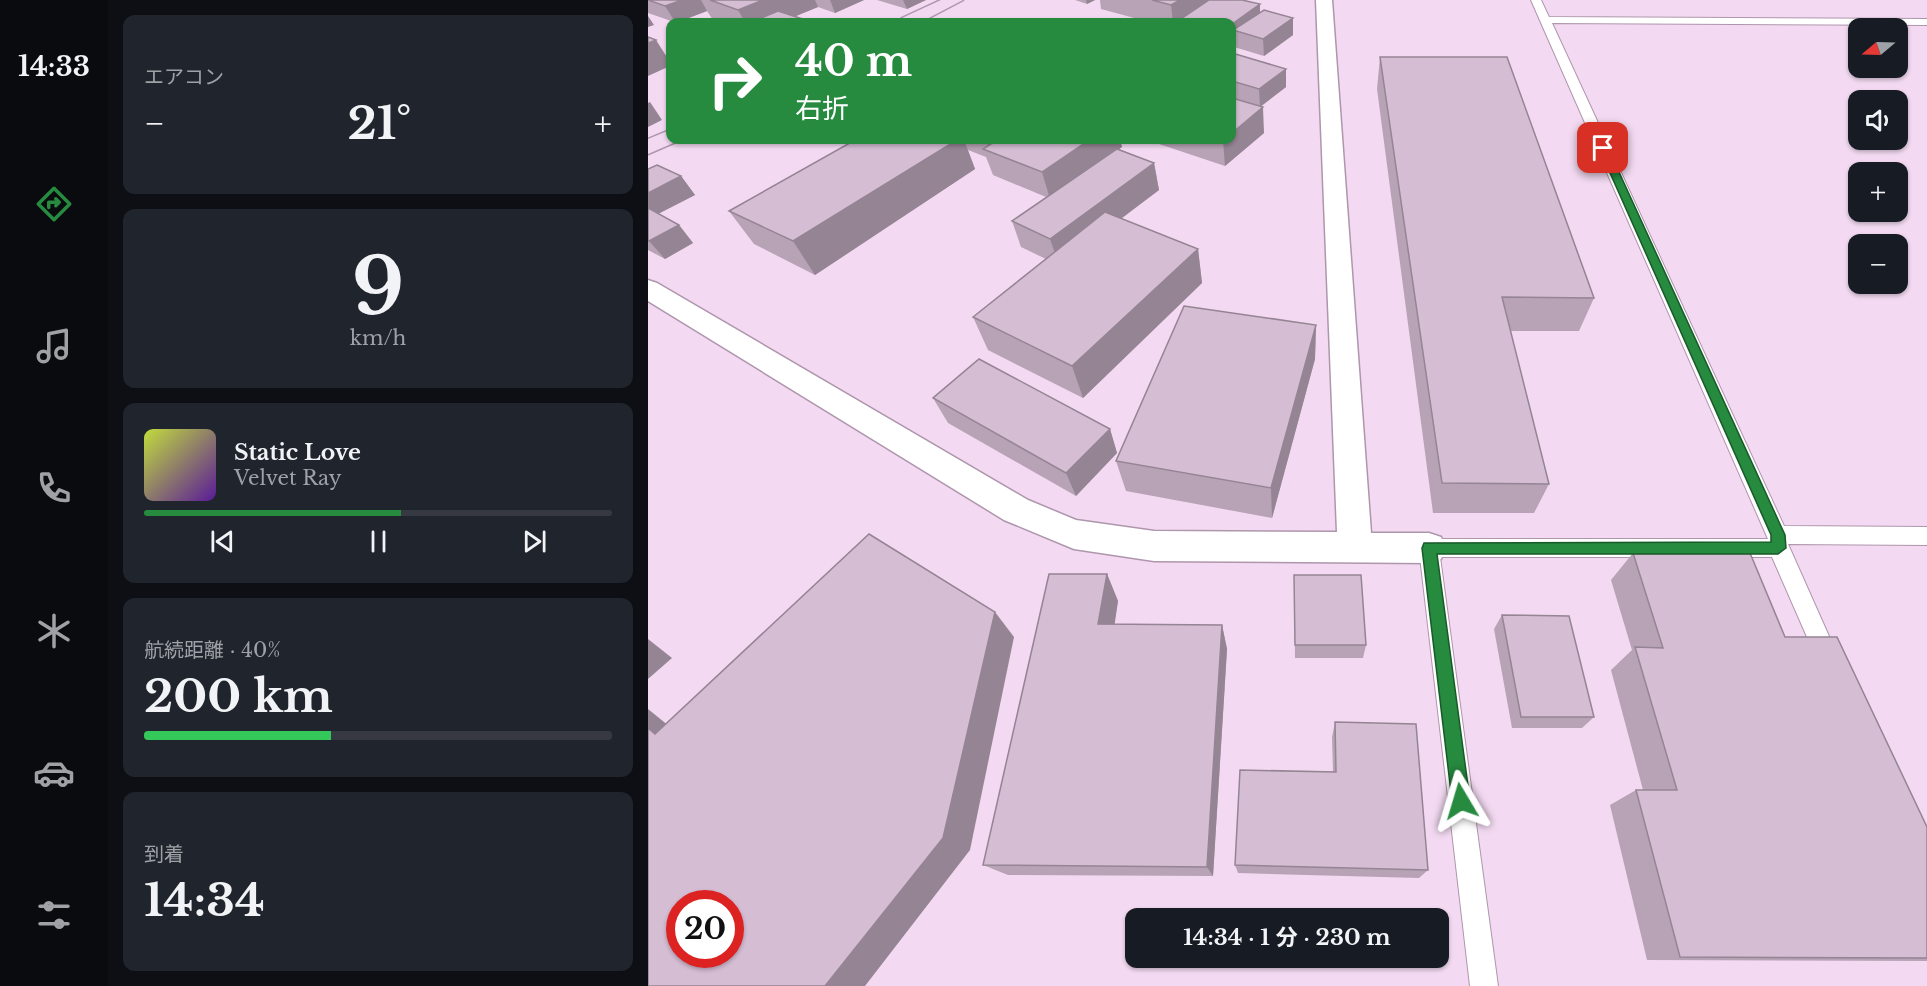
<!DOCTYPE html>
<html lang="ja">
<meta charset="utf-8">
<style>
body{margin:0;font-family:"Libre Baskerville","Noto Sans JP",serif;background:#20242c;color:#f1f3f6;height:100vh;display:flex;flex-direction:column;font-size:22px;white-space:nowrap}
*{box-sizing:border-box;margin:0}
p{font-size:20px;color:#9ea1a6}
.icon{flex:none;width:33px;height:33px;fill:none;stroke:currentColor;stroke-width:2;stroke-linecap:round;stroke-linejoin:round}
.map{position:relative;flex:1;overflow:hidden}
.drawer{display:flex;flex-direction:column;gap:15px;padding:15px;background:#0d0f14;width:540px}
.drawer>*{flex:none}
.banner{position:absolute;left:18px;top:18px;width:570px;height:126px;border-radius:12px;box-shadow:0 2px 4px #0004;background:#268a3f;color:#fff;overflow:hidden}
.needle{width:39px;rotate:251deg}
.controls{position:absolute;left:1200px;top:18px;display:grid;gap:12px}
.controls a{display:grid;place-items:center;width:60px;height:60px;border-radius:12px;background:#171b24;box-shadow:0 2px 4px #0004;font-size:30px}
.speed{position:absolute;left:18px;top:890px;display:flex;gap:12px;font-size:30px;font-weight:700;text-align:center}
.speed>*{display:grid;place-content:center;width:78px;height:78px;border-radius:50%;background:#171b24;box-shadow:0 2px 4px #0004;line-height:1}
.speed .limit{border:9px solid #d22;background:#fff;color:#111}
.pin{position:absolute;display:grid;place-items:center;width:51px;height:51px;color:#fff;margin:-26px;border-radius:12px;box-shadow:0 3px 9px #0006}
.me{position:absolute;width:66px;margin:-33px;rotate:353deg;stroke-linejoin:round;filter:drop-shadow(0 0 4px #0008)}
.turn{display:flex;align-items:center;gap:21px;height:126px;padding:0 30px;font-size:27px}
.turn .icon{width:78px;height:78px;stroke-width:2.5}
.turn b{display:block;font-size:42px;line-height:51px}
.big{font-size:45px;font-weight:700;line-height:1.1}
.drawer .widget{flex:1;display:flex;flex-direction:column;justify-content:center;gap:9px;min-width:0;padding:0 21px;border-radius:12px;background:#20242c}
.drawer .dial{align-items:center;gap:0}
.dial b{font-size:78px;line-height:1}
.song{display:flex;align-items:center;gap:18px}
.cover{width:72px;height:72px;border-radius:9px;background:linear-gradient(135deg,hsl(70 70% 55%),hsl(270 70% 35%))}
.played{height:6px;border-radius:3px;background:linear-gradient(90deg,#268a3f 55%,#363941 55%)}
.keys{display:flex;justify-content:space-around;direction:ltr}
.heat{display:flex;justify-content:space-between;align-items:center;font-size:33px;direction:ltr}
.charge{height:9px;border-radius:4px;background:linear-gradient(90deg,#34c759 40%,#363941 0)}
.trip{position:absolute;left:477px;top:908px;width:324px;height:60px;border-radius:12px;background:#171b24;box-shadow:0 2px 4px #0004;font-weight:700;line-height:60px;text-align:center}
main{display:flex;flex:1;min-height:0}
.tab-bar{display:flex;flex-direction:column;width:108px;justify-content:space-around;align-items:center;background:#090b0e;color:#9ea1a6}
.tab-bar .icon{width:42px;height:42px}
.tab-bar .current{color:#268a3f}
.tab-bar b{font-size:27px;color:#f1f3f6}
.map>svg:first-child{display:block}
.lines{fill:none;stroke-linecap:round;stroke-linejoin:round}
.lane-casing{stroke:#ae96ac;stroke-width:2}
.street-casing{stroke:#ae96ac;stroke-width:3}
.secondary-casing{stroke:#ae96ac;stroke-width:3}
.lane{fill:#fff;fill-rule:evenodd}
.street{fill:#fff;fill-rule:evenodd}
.secondary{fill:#f3d8f2;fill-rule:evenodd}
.wall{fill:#b7a3b5}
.shaded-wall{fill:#958494}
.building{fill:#d5bdd3;stroke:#958494;stroke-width:1.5;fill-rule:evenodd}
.route{fill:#268a3f;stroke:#195a29;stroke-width:1.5}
</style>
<main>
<nav class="tab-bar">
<b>14:33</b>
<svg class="icon current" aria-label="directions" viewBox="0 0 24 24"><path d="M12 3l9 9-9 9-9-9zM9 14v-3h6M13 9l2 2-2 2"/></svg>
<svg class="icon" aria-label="music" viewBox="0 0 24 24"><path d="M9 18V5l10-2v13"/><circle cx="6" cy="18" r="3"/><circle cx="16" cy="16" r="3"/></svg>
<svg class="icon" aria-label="phone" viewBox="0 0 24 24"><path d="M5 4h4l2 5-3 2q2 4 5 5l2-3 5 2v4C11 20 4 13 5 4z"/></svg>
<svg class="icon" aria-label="climate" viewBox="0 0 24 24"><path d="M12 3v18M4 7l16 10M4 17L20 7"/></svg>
<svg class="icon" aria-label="car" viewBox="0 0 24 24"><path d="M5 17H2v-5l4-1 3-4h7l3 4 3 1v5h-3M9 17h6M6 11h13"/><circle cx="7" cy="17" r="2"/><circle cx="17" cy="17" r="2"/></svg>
<svg class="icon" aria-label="filters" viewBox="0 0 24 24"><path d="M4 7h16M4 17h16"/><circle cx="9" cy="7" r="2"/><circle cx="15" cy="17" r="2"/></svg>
</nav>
<section class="drawer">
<div class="widget"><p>エアコン</p>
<div class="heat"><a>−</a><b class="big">21°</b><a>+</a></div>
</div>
<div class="widget dial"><b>9</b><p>km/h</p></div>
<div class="widget">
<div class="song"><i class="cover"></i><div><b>Static Love</b><p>Velvet Ray</p></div></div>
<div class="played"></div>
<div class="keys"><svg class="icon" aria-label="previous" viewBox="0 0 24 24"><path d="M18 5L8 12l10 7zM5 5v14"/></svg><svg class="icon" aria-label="pause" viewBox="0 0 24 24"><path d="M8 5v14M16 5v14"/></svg><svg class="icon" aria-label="next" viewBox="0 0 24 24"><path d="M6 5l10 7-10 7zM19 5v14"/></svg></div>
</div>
<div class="widget"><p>航続距離 · 40%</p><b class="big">200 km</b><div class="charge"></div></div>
<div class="widget"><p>到着</p><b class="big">14:34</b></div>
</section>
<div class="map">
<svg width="1279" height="986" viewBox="0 0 1279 986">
<rect width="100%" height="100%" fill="#f3daf2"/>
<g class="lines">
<g class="lane-casing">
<path id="lane" d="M883,0H893L901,17L1279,19V25L904,23L1136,526L1279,527V545L1140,544L1192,661L1189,669L1181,672L1173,669L1124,557H792L850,986H822L771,548L774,542L781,539H1120Z"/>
</g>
<g class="street-casing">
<path id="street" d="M668,0H684L723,533H781L793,537L798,548L793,559L781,563L506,561L426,549L356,520L0,301V280L9,283L380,500L428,520L506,531L689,532Z"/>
</g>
<g class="secondary-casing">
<g id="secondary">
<path d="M293,0H315L273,22H251L254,18Z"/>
<path d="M22,130V140L30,141L0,154V139Z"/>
</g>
</g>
<use href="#lane" class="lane"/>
<use href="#street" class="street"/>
<use href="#secondary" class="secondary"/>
</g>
<g class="wall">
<path d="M0,0H216L187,13L170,7L146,17L164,22H71L65,20L59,11L30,22H26L0,13Z"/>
<path d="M229,0H278L259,9Z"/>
<path d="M427,0H447L439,4Z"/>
<path d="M452,0H594L612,12L645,18V35L616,56L586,47V40L584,42V22H501L453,9Z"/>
<path d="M584,53L638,87L612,107L616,133L577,166L499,140H584Z"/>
<path d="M732,57L946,298L931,331H862L901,484L886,513H785L729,89Z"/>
<path d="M207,140H472L474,147L471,149L506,163L511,190L473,219L550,249L554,283L435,398L340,350L325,317L398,259L373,247L364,221L398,197L345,175L338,157L320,150L327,169L167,275L106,244L81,211Z"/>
<path d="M0,169L33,176L47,195L10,214L31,225L45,243L17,259L0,250Z"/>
<path d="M668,325L667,359L624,518L478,491L468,461Z"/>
<path d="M285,398L462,429L469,453L428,496L300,423Z"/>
<path d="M985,553L1137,637L1279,827V961L999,960L962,805L988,790H995L963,670L984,650L963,580Z"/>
<path d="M459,574L470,601L466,624L574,625L579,649L565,876L360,875L335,865Z"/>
<path d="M646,575L718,645L715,658H647Z"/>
<path d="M854,615L946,717L934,728H864L846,629Z"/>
<path d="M687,722L780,870L771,878L590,873L587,865L685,772L684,737Z"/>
</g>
<g class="shaded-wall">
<path d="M34,0H53L59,11L30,22H27L17,6Z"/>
<path d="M115,0H167L170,7L133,22H97L90,10Z"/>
<path d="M182,0H216L187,13Z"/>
<path d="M255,0H278L259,9Z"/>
<path d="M438,0H447L439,4Z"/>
<path d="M532,0H573L533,19L534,22H525L523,5Z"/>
<path d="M612,4V21L585,30L586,40L584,42V24Z"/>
<path d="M0,16L6,25L0,27Z"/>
<path d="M645,18V35L616,56L615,39Z"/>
<path d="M8,40L22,62V66L0,76V43Z"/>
<path d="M638,69V87L612,107L611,89Z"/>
<path d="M2,102L14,120L0,127V103Z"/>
<path d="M615,107L616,133L577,166L575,140H584V133Z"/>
<path d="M309,140H316L327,169L167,275L145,241Z"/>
<path d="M338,140H374L342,151Z"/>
<path d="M441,140H472L474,147L402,199L394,172Z"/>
<path d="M506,163L511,190L411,265L402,239Z"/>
<path d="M33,176L47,195L0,219V193Z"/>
<path d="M31,225L45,243L17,259L1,241Z"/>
<path d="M550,249L554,283L435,398L424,366Z"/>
<path d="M668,325L667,359L624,518L623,488Z"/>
<path d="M462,429L469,453L428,496L418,473Z"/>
<path d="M459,574L470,601L463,649L450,624Z"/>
<path d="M347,612L366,637L322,850L217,986H177Z"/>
<path d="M574,625L579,649L565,876L559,867Z"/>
<path d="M0,639L24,658L0,679Z"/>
<path d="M0,709L53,752L7,734L0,728Z"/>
</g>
<g class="building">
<path d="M0,0H34L17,6Z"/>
<path d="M62,0H115L90,10Z"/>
<path d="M504,0H532L523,5Z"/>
<path d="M561,0H594L612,4L584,24V22H548L533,19Z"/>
<path d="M616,10L645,18L615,39L585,30Z"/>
<path d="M130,11L164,22H104Z"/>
<path d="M0,37L8,40L0,43Z"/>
<path d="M584,53L638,69L611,89L584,81Z"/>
<path d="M732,57H859L946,298L854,297L901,484L794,483Z"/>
<path d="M584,98L615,107L584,133Z"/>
<path d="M207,140H309L145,241L81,211Z"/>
<path d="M349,140H441L394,172L335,149Z"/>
<path d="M469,149L506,163L402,239L364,221Z"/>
<path d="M9,165L33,176L0,193V169Z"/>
<path d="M0,208L31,225L1,241H0Z"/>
<path d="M457,212L550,249L424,366L325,317Z"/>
<path d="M536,306L668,325L623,488L468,461Z"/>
<path d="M331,359L462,429L418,473L285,398Z"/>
<path d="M221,534L347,612L295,838L177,986H0V728L7,734ZM32,903H82V954H32Z"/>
<path d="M985,553H1102L1137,637H1189L1279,827V958L1032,957L988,790H1029L987,647L1015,648Z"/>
<path d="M401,574H459L450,624L574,625L559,867L335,865Z"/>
<path d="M646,575H713L718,645H647Z"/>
<path d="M854,615L921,616L946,717H873Z"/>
<path d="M687,722L768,724L780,870L587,865L592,770L688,772Z"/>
</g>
<path class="route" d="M955,146L960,148L1137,535L1138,548L1130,554H789L822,801L819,808L813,810L807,808L804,801L774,548L776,543L1123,542V535L951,148Z"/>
</svg>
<div class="controls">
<a><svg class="needle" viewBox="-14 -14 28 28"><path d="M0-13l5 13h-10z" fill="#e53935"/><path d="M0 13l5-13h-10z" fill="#9ea1a6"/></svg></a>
<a><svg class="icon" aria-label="sound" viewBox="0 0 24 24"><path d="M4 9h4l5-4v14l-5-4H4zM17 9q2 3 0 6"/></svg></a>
<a>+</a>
<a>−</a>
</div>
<div class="speed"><div class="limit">20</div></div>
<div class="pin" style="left:955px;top:148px;background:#d93025"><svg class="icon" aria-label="arrive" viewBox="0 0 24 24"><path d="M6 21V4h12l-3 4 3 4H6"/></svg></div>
<svg class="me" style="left:813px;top:801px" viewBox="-20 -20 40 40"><path d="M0-17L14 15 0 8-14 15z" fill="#268a3f" stroke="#fff" stroke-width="4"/></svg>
<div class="trip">14:34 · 1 分 · 230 m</div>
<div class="banner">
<div class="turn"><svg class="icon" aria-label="right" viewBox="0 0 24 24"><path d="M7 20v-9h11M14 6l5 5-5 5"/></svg><div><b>40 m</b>右折</div></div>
</div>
</div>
</main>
